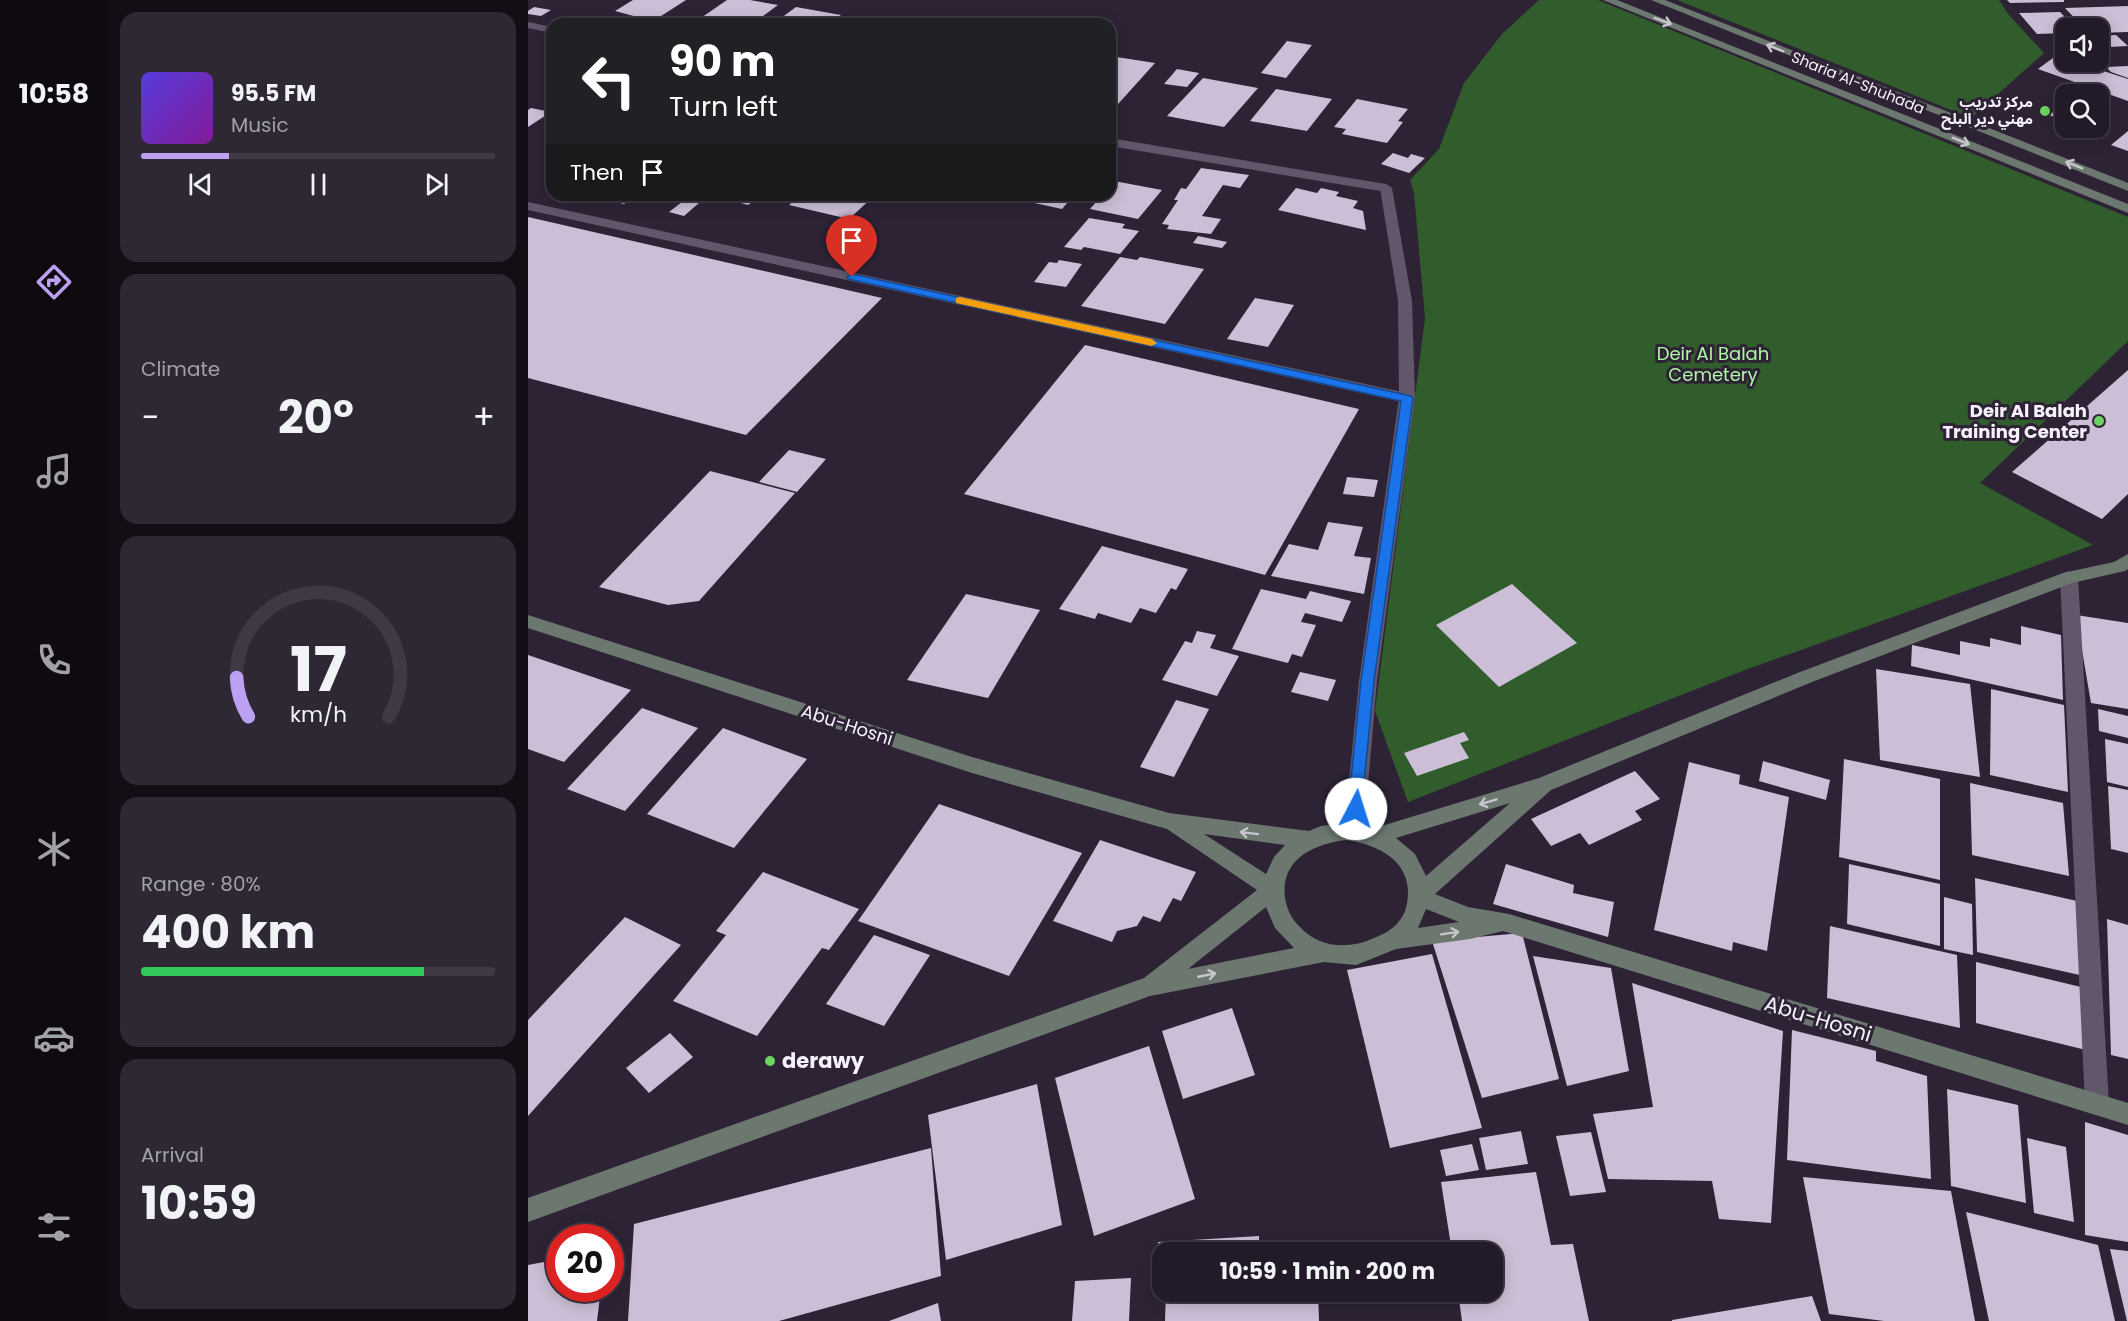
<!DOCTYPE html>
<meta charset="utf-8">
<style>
body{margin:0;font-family:Poppins,"Noto Sans Arabic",sans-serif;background:#2e2734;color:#f1f3f6;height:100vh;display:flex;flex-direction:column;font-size:22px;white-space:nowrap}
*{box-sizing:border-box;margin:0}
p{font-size:20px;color:#a2a1a8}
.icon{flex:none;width:33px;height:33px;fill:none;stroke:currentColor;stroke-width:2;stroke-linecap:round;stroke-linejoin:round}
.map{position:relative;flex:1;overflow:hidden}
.drawer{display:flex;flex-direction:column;gap:12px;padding:12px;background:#130e16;width:420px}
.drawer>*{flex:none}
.top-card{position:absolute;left:18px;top:18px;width:570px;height:183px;border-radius:18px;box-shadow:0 3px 15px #0003,0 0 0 2px #3f3845;background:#202124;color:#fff;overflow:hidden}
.tools{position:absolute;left:1527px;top:18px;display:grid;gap:12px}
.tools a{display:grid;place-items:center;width:54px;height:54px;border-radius:12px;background:#221a28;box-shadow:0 3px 15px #0003,0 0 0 2px #3f3845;font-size:30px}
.speed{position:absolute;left:18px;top:1224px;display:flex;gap:12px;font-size:30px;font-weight:700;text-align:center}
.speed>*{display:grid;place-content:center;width:78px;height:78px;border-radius:50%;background:#221a28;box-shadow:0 3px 15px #0003,0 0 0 2px #3f3845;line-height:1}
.speed .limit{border:9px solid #d22;background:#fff;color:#111}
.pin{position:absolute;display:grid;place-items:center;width:51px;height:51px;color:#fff;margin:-62px -26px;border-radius:50% 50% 50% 0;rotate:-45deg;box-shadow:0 0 6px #0007}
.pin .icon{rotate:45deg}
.me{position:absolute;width:66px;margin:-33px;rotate:5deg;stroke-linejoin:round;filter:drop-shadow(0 0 4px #0008)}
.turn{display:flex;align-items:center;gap:21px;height:126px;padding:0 24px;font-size:27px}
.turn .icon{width:78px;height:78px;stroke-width:2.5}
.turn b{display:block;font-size:42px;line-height:51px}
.then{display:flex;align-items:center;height:57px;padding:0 24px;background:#0003;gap:12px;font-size:22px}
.big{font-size:45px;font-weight:700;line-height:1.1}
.drawer .widget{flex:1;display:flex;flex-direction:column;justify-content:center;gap:9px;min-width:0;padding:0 21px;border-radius:18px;background:#2e2734}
.drawer .dial{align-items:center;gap:0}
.dial svg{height:156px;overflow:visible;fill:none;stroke:#3f3845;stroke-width:7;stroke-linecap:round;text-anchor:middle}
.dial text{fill:#f1f3f6;stroke:none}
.song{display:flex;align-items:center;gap:18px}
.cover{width:72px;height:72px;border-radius:9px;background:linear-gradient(135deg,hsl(250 70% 55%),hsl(290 70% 35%))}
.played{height:6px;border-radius:3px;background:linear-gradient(90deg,#bca0f2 25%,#3f3845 25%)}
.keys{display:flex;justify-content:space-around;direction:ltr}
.heat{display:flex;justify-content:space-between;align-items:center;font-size:33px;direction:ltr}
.charge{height:9px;border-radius:4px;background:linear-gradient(90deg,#34c759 80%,#3f3845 0)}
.trip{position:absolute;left:624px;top:1242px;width:351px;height:60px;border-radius:18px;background:#221a28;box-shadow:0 3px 15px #0003,0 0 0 2px #3f3845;font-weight:700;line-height:60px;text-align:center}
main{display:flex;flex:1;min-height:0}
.tabs{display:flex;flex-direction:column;width:108px;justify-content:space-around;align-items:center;background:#0e0a10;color:#a2a1a8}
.tabs .icon{width:42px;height:42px}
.tabs .active{color:#bca0f2}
.tabs b{font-size:27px;color:#f1f3f6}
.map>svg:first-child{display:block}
.green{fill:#315d2c}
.building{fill:#cbbed6}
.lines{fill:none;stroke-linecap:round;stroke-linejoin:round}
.lane{fill:#61566a;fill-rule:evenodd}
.street{fill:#61566a;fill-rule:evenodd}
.secondary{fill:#6c7770;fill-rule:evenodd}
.oneway{stroke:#c7c6cc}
.route{fill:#1a73e8;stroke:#114b97;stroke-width:1.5}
.slow{fill:#f59e0b}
.poi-dot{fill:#6dd361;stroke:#2d2335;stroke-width:2}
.labels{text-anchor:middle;stroke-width:6;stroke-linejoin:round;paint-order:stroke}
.far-street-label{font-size:15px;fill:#f8f1fd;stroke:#2d2335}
.far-poi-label{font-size:15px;font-weight:bold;fill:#f8f1fd;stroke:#2d2335;text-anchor:end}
.park-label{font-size:18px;fill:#aff6a6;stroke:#2d2335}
.poi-label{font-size:18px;font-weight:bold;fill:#f8f1fd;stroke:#2d2335;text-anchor:end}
.street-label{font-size:18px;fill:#f8f1fd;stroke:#2d2335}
.near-street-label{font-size:21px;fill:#f8f1fd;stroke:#2d2335}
.near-poi-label{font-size:21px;font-weight:bold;fill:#f8f1fd;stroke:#2d2335;text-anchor:start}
</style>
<main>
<nav class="tabs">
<b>10:58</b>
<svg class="icon active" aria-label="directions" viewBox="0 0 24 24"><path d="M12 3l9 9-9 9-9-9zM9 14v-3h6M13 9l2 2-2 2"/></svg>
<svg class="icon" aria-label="music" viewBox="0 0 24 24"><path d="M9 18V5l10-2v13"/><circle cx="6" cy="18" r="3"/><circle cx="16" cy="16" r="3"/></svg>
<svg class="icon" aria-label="phone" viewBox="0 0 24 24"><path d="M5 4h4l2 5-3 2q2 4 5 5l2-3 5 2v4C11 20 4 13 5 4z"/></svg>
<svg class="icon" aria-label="climate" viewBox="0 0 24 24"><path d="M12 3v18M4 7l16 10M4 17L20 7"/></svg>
<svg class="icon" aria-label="car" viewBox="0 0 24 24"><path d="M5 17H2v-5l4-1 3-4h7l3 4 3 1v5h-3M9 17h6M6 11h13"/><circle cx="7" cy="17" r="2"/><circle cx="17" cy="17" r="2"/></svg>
<svg class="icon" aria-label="filters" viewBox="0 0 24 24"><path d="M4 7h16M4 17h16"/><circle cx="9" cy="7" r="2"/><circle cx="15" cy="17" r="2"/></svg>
</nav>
<section class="drawer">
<div class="widget">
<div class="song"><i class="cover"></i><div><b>95.5 FM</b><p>Music</p></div></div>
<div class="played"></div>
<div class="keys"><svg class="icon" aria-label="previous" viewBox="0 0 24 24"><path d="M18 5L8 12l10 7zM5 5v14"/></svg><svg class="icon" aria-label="pause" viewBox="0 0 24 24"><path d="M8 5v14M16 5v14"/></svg><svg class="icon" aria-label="next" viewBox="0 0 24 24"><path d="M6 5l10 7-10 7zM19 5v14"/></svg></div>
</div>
<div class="widget"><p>Climate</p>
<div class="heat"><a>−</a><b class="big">20°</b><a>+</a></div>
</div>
<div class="widget dial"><svg viewBox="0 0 100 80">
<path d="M14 69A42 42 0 1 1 86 69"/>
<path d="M14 69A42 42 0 0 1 8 49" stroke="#bca0f2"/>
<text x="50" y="56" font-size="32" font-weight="700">17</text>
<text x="50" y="72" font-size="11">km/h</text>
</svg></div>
<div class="widget"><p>Range · 80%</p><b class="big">400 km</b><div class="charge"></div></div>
<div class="widget"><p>Arrival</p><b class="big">10:59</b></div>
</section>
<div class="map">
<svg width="1600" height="1321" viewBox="0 0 1600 1321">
<rect width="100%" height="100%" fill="#2d2335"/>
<g class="green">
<path d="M1011,0H1070L1600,217V341L1452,483L1565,545L1217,670L880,802L847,711L897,318L886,193L882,180L911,149L936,83L974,34Z"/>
<path d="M1149,0H1471L1481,15L1516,53L1443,118Z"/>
</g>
<g class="building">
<path d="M105,0H158L130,18L116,16L113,18L87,11Z"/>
<path d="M199,0H222L250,5L224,24H164Z"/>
<path d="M1479,0H1536V2L1482,3Z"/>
<path d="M1600,6V32L1570,33V28H1556L1537,8Z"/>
<path d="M6,7L23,10L13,16L0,14V11Z"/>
<path d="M268,7L313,15L301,24H245Z"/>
<path d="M1532,12L1548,28H1538V33L1509,34L1491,13Z"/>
<path d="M1588,35L1600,46L1581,47L1570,36Z"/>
<path d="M759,41L784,45L758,78L733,73Z"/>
<path d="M1529,55L1538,58V62H1548L1600,79V101L1510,69Z"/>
<path d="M582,56L627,63L582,113Z"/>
<path d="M1600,66V78L1583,72L1578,67Z"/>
<path d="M649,69L671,73L659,87L636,84Z"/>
<path d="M675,78L730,88L696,127L639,116Z"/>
<path d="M748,89L804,99L779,131L722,121Z"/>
<path d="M829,99L880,109L870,121L875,122L859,143L814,134L818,129L806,127Z"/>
<path d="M1538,103V121L1521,115Z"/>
<path d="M3,108L23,112L0,127V110Z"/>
<path d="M1600,131V151L1583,145Z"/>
<path d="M865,153L880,158L883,154L897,158L881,173L853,164Z"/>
<path d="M673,168L721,175L712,188L695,185L674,216L693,219L683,234L639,229L641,225L634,224L650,200H646L653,188L658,189Z"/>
<path d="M586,181L634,190L610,219L562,209L574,195H582V186Z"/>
<path d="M768,188L789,193L793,188L811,192L808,196L830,201L825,208L835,211L838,230L750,210Z"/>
<path d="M78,195H108L96,204L74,198Z"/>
<path d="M163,195L179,196L156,216L141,212Z"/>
<path d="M183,195H233L220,205Z"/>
<path d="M273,195H347L321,219L261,205Z"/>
<path d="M364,195H386L378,203L360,198Z"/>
<path d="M469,195H546L534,209Z"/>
<path d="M0,217L354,298L218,435L0,378Z"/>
<path d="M561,218L597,224L594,228L611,231L592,254L556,247L553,250L536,247Z"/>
<path d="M670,236L699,242L694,248L665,243Z"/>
<path d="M592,257L609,260L612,257L676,269L637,324L553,306Z"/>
<path d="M531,260L554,264L538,287L506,282L521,262L529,263Z"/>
<path d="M727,298L766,305L740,347L699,339Z"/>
<path d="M557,345L831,409L737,575L436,494Z"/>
<path d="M1600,370V494L1574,519L1484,472Z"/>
<path d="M261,450L298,459L269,492L231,482Z"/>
<path d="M182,471L267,493L171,601L140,605L71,587Z"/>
<path d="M819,477L850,480L846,497L815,494Z"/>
<path d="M800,522L835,527L826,556L843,558L836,594L743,576L761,544L790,550Z"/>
<path d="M574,546L660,569L648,590L643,588L628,613L612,608L603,623L570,613L567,619L531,609Z"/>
<path d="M984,584L1049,643L971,687L908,625Z"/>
<path d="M733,589L778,599L782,591L823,601L814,622L777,613L773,622L788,625L774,657L764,654L760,663L704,649Z"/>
<path d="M438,594L512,610L460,698L379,680Z"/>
<path d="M1548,615L1600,623V709L1563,703Z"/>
<path d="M1493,626L1533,635L1535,700L1383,666L1384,645L1432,655V641L1462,647V638L1493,645Z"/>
<path d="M669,631L688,635L682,648L711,656L689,696L634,680L657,641L664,643Z"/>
<path d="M0,655L103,690L36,762L0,749Z"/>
<path d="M1348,669L1442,684L1452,777L1352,760Z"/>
<path d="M772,672L808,680L800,701L763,692Z"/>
<path d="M1463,689L1536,705L1540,792L1462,775Z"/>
<path d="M648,700L681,709L646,777L612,767Z"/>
<path d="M114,708L170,728L97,811L39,789Z"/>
<path d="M1570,709L1600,716V738L1571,731Z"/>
<path d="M195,728L279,759L206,848L119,814Z"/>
<path d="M936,732L941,740L932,743L941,758L889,776L876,753Z"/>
<path d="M1577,739L1600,744V787L1579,782Z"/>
<path d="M1316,759L1412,779V880L1311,857Z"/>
<path d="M1235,761L1302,780L1298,800L1231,781Z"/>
<path d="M1161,762L1212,775L1211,784L1261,797L1239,951L1205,942L1204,951L1126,930Z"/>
<path d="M1107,771L1132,799L1107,811L1114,820L1061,845L1052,833L1023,846L1003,819Z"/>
<path d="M1442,783L1535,803L1541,876L1444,855Z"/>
<path d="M1580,786L1600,790V853L1583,849Z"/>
<path d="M411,804L554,853L481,976L330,921Z"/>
<path d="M572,840L668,872L653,901L645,898L632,922L615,916L609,926L589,931L584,942L525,921Z"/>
<path d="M978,864L1046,885L1045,893L1086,902L1080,937L965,904Z"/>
<path d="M1321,864L1412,884V946L1319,924Z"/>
<path d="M235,872L331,909L301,950L294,948L229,1036L145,1001L198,935L188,931Z"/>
<path d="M1447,878L1549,901L1556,976L1449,952Z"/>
<path d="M1416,897L1444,904L1445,955L1416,949Z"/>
<path d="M97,917L153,945L0,1116V1020Z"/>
<path d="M1579,919L1600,925V1059L1583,1055Z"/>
<path d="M1302,926L1429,955L1432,1028L1299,998Z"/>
<path d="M994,933L1031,1079L954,1098L904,941Z"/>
<path d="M346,935L402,955L356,1026L298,1004Z"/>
<path d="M904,954L954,1128L862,1148L819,970Z"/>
<path d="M1005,956L1083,968L1101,1071L1039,1086Z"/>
<path d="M1448,962L1553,987L1558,1050L1448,1023Z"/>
<path d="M1104,983L1255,1031L1243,1223L1191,1219L1184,1181L1080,1179L1065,1114L1125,1107Z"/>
<path d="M704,1008L727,1075L655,1099L634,1031Z"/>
<path d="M1264,1030L1348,1051V1061L1399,1076L1403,1179L1259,1160Z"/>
<path d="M142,1033L165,1057L121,1093L98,1068Z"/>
<path d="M621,1046L667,1199L566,1236L527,1078Z"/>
<path d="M509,1084L534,1225L418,1260L400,1115Z"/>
<path d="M1419,1089L1490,1105L1498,1203L1423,1186Z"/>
<path d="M1557,1122L1600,1135V1242L1557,1235Z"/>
<path d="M993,1131L1000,1164L958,1170L951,1138Z"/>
<path d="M1063,1132L1078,1192L1042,1196L1028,1136Z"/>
<path d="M1499,1138L1538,1147L1546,1222L1506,1213Z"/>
<path d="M944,1144L951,1170L918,1176L912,1150Z"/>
<path d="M403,1148L413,1276L251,1321H100L106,1224Z"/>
<path d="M1008,1172L1023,1245L1045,1244L1061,1321H934L930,1292H964V1252H924L913,1182Z"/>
<path d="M1275,1177L1423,1191L1447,1321H1356L1301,1314Z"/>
<path d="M1438,1212L1570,1245L1587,1321H1461Z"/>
<path d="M731,1236V1252H634V1274H630V1242Z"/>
<path d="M1582,1249L1600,1251V1321H1599Z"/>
<path d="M32,1259V1288H73L69,1321H0V1265Z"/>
<path d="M603,1278L601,1321H544L547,1281Z"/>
<path d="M638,1292H790L791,1321H637Z"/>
<path d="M1284,1296L1293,1321H1144V1320Z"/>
<path d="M410,1303L413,1321H361Z"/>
</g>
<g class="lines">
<path class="lane" d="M858,184L864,188L884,301L887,398L849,681L836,831L833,837L826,839L819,837L816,831L831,681L871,398L870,301L852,188Z"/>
<g class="street">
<path d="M0,22L24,27V33L0,28Z"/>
<path d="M582,138L858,184L864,188L858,192L582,146Z"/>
<path d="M0,202L879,393L887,398L879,403L0,210Z"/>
<path d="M1541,571L1547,573L1550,577L1581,1104L1577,1112L1569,1115L1561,1112L1557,1104L1532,577L1535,573Z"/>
</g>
<g class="secondary">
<path d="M1075,0H1089L1600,204V213Z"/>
<path d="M1123,0H1137L1600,183V191Z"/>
<path d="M1600,554V569L1597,571L1544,583L1284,682L1023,790L907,894L940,907L981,914L1600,1103V1125L975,931L942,939L868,949L828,965L796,962L622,996L0,1222V1198L616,978L729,890L639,829L444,773L0,628V615L444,757L641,813L781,831L793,826L818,823L847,828L1011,778L1272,672L1535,573L1586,562ZM982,803L898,876L887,854L868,838ZM676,834L757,845L746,857L738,874ZM818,840C846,844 878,857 880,890C880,900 879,911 872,920C866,929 856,934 846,938C820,950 791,948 771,926C763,918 759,909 757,898C752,859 786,844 818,840ZM738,907L747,928L766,948L660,969ZM898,909L931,922L890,928Z"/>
</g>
</g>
<defs><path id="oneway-shaft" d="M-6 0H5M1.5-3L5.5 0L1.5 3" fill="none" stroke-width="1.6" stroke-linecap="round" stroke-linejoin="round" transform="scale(1.5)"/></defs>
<g class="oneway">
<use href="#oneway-shaft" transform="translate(1135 21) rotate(21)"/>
<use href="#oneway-shaft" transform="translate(1247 48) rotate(-158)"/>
<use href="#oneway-shaft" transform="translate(1433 141) rotate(22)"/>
<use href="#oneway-shaft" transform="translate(1546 165) rotate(-158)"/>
<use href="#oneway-shaft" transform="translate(960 802) rotate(163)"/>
<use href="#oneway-shaft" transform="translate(721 833) rotate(-173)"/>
<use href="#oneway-shaft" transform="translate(922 933) rotate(-9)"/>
<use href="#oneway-shaft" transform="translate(679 975) rotate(-11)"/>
</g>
<path class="route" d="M324,274L883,396L885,398L846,681L833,814L828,815L822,814L820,809L833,681L873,401L320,279L319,277Z"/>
<path class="slow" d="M432,297L624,339L629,343L624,346L428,303V298Z"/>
<g class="poi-dot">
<circle cx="1517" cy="111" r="6"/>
<circle cx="1571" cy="421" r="6"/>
<circle cx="242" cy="1061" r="6"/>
</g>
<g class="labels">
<g class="far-street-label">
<text transform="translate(1330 83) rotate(22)" y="5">Sharia Al-Shuhada</text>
</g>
<g class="far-poi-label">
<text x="1505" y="107">مركز تدريب<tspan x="1505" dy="17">مهني دير البلح</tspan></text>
</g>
<g class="park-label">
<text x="1185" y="360">Deir Al Balah<tspan x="1185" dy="21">Cemetery</tspan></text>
</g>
<g class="poi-label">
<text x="1559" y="417">Deir Al Balah<tspan x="1559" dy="21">Training Center</tspan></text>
</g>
<g class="street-label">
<text transform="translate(319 725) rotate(18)" y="6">Abu-Hosni</text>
</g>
<g class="near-street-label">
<text transform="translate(1290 1019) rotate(17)" y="7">Abu-Hosni</text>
</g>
<g class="near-poi-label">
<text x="254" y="1068">derawy</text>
</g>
</g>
</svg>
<div class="tools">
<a><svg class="icon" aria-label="sound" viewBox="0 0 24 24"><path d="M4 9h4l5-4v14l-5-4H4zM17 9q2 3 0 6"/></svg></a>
<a><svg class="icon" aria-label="search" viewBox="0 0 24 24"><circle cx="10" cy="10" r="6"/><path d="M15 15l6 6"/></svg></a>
</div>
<div class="speed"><div class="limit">20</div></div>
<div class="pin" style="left:324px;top:277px;background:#d93025"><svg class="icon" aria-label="arrive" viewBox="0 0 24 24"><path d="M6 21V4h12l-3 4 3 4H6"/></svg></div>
<svg class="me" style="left:828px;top:809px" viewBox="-20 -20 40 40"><circle r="19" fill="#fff"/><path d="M0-13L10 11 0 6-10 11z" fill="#1a73e8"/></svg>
<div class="trip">10:59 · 1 min · 200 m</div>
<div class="top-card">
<div class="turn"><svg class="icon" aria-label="left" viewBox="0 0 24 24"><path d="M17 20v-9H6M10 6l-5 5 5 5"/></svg><div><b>90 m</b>Turn left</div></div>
<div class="then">Then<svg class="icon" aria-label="arrive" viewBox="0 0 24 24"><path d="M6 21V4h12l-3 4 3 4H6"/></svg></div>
</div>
</div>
</main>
